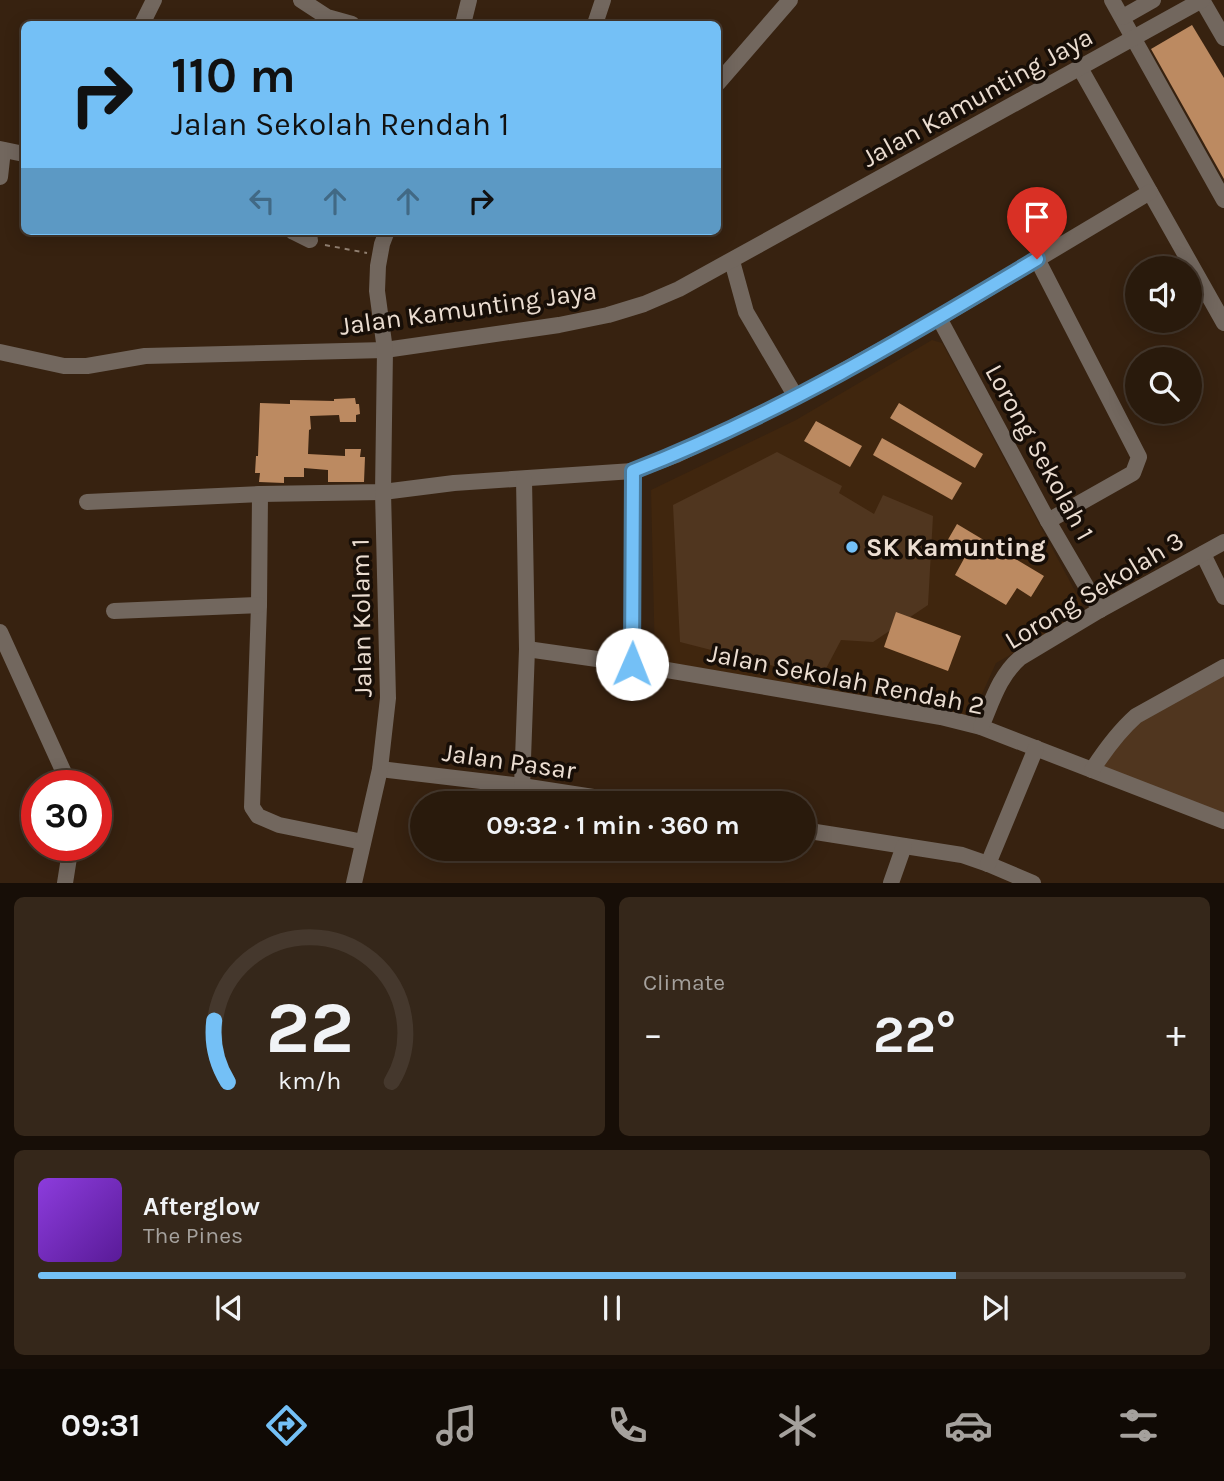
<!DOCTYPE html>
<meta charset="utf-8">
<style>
body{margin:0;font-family:Karla,sans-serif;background:#35271a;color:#f1f3f6;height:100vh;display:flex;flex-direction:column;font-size:26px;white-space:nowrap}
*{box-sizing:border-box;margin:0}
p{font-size:23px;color:#a5a19d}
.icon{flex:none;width:38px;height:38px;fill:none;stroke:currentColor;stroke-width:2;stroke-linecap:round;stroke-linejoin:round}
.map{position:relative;height:883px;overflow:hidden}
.panel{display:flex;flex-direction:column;gap:14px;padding:14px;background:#170e07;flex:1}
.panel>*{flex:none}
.banner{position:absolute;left:21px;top:21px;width:700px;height:214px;border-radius:10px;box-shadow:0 4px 18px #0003,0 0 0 2px #45382d;background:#74c0f6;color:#111;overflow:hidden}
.fabs{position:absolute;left:1125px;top:256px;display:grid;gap:14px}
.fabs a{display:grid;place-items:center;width:77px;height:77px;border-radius:50%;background:#291a0c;box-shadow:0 4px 18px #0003,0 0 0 2px #45382d;font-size:35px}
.speed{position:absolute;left:21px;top:770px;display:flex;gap:14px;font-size:35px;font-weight:700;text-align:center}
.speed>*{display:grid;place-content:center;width:91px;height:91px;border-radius:50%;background:#291a0c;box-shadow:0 4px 18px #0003,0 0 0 2px #45382d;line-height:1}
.speed .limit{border:10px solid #d22;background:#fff;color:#111}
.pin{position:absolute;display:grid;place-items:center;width:60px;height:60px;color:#fff;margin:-72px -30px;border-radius:50% 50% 50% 0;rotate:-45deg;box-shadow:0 0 7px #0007}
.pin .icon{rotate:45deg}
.me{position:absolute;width:77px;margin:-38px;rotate:1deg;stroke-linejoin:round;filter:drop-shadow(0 0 5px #0008)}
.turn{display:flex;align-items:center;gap:24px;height:147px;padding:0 35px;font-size:32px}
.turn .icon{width:91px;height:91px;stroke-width:2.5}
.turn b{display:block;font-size:49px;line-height:60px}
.lanes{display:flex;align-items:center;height:66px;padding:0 35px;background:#0003;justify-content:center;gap:35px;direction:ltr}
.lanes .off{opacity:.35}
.big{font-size:52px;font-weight:700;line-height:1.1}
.panel .tile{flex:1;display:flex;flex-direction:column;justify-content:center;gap:10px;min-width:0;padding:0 24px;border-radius:10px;background:#35271a}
.panel .dial{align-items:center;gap:0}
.dial svg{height:182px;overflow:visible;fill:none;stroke:#45382d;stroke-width:7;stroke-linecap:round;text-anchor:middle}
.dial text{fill:#f1f3f6;stroke:none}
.song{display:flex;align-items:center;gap:21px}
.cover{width:84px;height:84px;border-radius:10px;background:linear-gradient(135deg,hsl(270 70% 55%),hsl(270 70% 35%))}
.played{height:7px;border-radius:4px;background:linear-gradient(90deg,#74c0f6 80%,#45382d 80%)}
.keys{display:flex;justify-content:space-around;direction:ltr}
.heat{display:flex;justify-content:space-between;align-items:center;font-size:38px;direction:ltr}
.panel .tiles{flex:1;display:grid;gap:14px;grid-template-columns:1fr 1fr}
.tile:last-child{grid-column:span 2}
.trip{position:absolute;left:410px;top:791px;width:406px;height:70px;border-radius:35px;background:#291a0c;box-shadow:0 4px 18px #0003,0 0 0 2px #45382d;font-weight:700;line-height:70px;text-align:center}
.tab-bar{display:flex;height:112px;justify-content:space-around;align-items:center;background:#100a05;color:#a5a19d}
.tab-bar .icon{width:49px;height:49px}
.tab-bar .active{color:#74c0f6}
.tab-bar b{font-size:32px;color:#f1f3f6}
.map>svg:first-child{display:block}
.built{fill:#40260e}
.green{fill:#50361f}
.building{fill:#bc8a61}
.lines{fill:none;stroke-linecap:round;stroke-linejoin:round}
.path{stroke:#938273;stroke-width:2;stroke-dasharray:5 5;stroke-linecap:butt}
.minor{stroke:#72675e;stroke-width:16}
.route-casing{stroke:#4b7da0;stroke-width:18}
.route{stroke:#74c0f6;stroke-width:12}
.poi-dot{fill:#74c0f6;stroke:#170e07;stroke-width:2.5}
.labels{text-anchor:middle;stroke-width:7;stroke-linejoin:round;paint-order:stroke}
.street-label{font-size:26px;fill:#ebddd1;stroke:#170e07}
.poi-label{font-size:26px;font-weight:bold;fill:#ebddd1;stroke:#170e07;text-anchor:start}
</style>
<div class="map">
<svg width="1224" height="883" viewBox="0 0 1224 883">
<rect width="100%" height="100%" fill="#372210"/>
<path class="built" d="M932,340L942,343L1082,604L1078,616L996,663L972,716L655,660L651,490L796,420Z"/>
<g class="green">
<path d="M777,452L842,486L839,493L874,514L883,495L933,516L928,605L873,642L841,640L821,678L680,642L673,505Z"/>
<path d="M1224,668V816L1103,767L1112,750L1133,726Z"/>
</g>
<g class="building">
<path d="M1192,25L1224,78V179L1151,49Z"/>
<path d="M355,398L356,404H359L360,414L356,415V422H340L339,415L310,416L311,429L309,430L308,454L345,456V449H361L360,457H365L364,482H328V470L304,468V477H284V483L259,482L260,473H255L256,456H258L260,403L290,404V400L334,401V399Z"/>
<path d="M899,403L983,454L975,468L890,418Z"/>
<path d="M816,421L862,446L850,467L804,441Z"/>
<path d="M882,438L962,483L952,500L873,455Z"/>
<path d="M957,524L1044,576L1031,597L1017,588L1006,605L955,575L966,555L946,543Z"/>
<path d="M896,612L961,636L948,671L884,647Z"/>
</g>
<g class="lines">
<path class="path" d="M325,245L367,253"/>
<g class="minor">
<path d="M301,0L327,17L352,24"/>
<path d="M1112,0L1224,200"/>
<path d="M1202,0L1224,38"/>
<path d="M1123,17L1153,0"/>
<path d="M142,24L154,0"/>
<path d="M463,24L469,0"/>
<path d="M595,24L603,0"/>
<path d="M1080,68L1224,323"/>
<path d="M718,83L790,0"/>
<path d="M0,149L24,154"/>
<path d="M0,177L3,150"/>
<path d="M292,231L310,240"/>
<path d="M1037,259L1139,457L1133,473L1048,521"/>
<path d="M732,261L746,312L796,397"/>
<path d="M939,318L1048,521L1100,610"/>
<path d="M0,352L64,366H87L145,356L385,350L559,325L608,315L644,304L679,289L1202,0"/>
<path d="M260,494L259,605L252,807L258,816L279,825L363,842"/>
<path d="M87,502L260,494L383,492L454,483L633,471L676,455L796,397L939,318L1150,192"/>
<path d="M1203,554L1224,597"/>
<path d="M114,611L259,605"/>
<path d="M0,632L70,786"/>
<path d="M527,649L632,664L941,717L981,727L1224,821"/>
<path d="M632,664L633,471"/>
<path d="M981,727C992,702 999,676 1020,658L1100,610L1224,542"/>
<path d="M380,769L522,786L632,803"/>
<path d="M1092,770C1105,750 1118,732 1136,716L1224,667"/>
<path d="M522,786L527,649L524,479"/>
<path d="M803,830L962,855L988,864L1033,883"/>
<path d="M988,864L1036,748"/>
<path d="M65,883L71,845"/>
<path d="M354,883L380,769L388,698L383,492L385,350L377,291L378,266L382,244L387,231"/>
<path d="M891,883L904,846"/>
</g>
</g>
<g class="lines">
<g class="route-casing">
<path id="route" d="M632,664L633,471C775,416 907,337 1037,259"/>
</g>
<use href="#route" class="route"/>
</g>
<circle class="poi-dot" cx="852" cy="547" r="7"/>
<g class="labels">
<g class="street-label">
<text transform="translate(977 97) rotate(-29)" y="9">Jalan Kamunting Jaya</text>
<text transform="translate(468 308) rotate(-8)" y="9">Jalan Kamunting Jaya</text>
<text transform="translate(1040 452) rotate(61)" y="9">Lorong Sekolah 1</text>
<text transform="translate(1094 590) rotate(-31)" y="9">Lorong Sekolah 3</text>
<text transform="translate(361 618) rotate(-91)" y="9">Jalan Kolam 1</text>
<text transform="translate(846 679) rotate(11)" y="9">Jalan Sekolah Rendah 2</text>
<text transform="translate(509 761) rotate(8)" y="9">Jalan Pasar</text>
</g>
<g class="poi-label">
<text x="866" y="556">SK Kamunting</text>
</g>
</g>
</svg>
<div class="fabs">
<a><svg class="icon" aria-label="sound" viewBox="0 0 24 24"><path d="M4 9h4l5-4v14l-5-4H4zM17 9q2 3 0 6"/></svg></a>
<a><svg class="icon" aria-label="search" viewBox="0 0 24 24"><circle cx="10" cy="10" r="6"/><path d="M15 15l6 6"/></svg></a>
</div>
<div class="speed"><div class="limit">30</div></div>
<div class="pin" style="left:1037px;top:259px;background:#d93025"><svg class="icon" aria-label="arrive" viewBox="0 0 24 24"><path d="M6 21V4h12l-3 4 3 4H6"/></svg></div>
<svg class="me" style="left:632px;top:664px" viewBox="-20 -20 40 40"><circle r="19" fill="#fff"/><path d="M0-13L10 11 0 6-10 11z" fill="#74c0f6"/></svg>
<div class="trip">09:32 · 1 min · 360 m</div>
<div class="banner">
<div class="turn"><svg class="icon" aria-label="right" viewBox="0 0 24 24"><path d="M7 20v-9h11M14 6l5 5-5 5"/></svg><div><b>110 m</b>Jalan Sekolah Rendah 1</div></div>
<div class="lanes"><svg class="icon off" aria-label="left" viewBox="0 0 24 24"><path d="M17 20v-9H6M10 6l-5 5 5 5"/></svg><svg class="icon off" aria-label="ahead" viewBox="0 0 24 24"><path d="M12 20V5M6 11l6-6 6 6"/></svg><svg class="icon off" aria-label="ahead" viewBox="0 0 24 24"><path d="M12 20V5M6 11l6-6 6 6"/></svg><svg class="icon" aria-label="right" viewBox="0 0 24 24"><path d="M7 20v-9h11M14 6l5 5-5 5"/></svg></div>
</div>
</div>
<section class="panel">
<div class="tiles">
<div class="tile dial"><svg viewBox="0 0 100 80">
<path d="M14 69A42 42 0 1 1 86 69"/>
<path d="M14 69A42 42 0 0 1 8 42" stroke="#74c0f6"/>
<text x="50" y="56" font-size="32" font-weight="700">22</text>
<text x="50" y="72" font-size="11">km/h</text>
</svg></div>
<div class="tile"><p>Climate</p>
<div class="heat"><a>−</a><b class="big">22°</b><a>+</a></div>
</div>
<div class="tile">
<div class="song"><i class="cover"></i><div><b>Afterglow</b><p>The Pines</p></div></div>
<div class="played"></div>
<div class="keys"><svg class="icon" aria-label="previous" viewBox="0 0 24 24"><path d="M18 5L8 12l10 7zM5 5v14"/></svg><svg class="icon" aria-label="pause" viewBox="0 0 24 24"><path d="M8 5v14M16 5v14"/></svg><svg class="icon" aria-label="next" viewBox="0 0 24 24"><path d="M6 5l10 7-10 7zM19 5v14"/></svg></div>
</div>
</div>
</section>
<nav class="tab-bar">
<b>09:31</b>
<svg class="icon active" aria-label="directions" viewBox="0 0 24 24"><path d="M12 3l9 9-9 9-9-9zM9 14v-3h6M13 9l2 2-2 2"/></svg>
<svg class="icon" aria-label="music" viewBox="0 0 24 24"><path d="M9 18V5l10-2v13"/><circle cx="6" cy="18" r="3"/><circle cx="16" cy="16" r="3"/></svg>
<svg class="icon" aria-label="phone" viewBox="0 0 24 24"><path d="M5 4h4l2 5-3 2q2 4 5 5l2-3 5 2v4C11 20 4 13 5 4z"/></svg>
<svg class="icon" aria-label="climate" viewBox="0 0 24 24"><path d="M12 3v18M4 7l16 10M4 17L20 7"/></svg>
<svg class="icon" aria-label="car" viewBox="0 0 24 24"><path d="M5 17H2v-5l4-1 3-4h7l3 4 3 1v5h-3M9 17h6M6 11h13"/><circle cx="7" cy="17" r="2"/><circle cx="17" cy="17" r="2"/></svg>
<svg class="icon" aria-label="filters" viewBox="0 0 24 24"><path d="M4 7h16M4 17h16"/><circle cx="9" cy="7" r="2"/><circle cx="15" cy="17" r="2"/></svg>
</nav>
